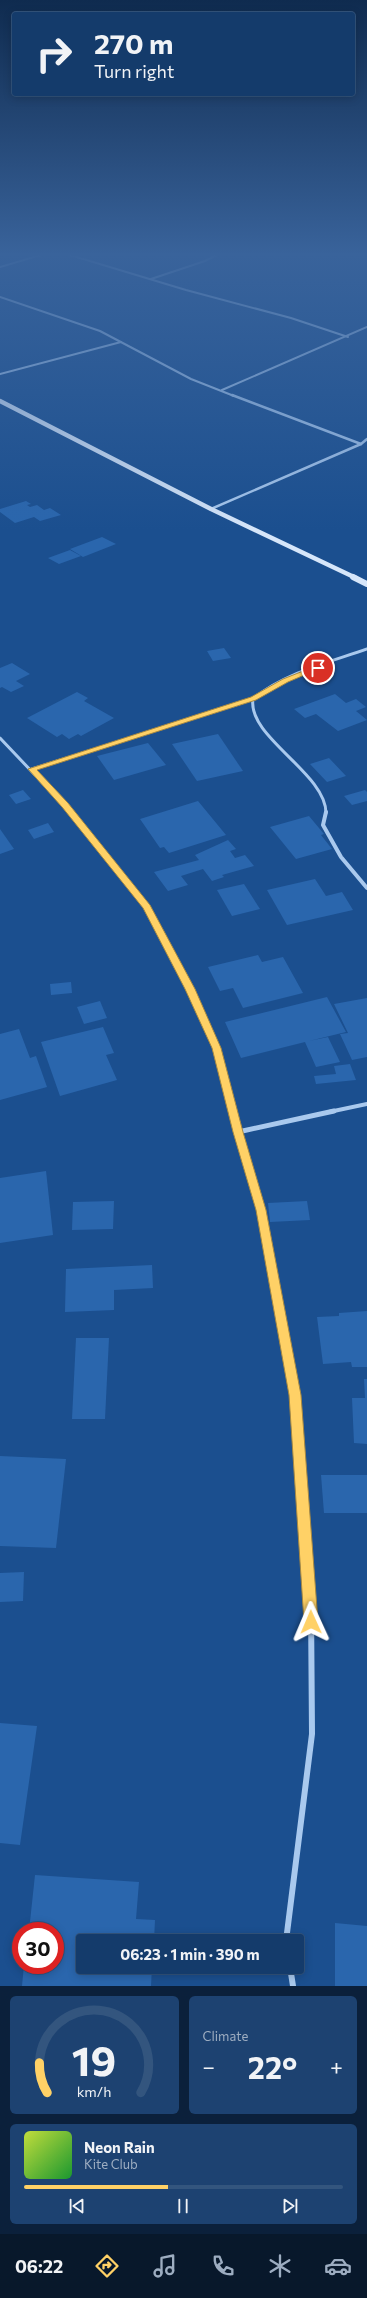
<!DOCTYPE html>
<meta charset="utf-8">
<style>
body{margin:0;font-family:Commissioner,sans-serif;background:#1d4271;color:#f1f3f6;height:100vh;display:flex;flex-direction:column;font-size:15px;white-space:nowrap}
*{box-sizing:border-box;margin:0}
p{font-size:13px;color:#9dadc1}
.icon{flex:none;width:22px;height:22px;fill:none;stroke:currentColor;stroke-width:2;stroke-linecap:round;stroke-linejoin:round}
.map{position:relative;height:1986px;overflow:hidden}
.side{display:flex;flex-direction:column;gap:10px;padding:10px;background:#0b203b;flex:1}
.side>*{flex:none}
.guide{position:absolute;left:12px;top:12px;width:343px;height:84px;border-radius:4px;box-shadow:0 2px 10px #0003,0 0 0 1px #33557e;background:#143b6b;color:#f1f3f6;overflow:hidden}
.speed{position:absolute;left:12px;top:1922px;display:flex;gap:8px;font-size:20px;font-weight:700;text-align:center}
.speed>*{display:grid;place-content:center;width:52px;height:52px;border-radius:50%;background:#143b6b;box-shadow:0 2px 10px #0003,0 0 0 1px #33557e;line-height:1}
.speed .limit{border:6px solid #d22;background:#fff;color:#111}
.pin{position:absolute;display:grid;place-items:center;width:34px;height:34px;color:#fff;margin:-17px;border:2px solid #fff;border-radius:50%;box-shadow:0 1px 4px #0007}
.me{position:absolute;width:44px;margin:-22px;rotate:359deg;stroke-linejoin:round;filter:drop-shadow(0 0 3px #0008)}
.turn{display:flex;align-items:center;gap:14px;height:84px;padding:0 16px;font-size:18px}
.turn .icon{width:52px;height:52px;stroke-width:2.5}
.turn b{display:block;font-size:28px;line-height:34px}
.big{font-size:30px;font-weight:700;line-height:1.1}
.side .card{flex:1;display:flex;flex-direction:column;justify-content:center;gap:6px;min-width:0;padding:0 14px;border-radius:6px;background:#1d4271}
.side .dial{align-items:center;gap:0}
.dial svg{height:104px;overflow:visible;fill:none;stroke:#33557e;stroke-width:7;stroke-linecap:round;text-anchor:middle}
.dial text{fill:#f1f3f6;stroke:none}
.song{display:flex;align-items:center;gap:12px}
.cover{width:48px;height:48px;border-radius:6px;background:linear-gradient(135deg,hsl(70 70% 55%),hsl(130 70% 35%))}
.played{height:4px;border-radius:2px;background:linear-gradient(90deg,#ffd166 45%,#33557e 45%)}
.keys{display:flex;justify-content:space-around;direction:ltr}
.heat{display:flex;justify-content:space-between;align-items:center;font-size:22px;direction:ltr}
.side .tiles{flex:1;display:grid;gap:10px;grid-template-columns:1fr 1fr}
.card:last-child{grid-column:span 2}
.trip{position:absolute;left:76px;top:1934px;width:228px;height:40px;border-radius:4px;background:#143b6b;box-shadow:0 2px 10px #0003,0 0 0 1px #33557e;font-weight:700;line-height:40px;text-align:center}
.tab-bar{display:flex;height:64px;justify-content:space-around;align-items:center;background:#08182b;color:#9dadc1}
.tab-bar .icon{width:28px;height:28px}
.tab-bar .active{color:#ffd166}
.tab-bar b{font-size:18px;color:#f1f3f6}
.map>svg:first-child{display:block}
.building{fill:#2a66ad}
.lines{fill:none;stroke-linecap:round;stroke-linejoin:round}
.street-far5{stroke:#a9c9ee;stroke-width:2}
.street-far4{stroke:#a9c9ee;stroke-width:2.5}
.street-far3{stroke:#a9c9ee;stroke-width:3}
.street-far2{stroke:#a9c9ee;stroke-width:4}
.street-far1{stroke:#a9c9ee;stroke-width:5}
.street{stroke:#a9c9ee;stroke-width:6}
.secondary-far1{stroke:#d6e6fa;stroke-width:4.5}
.secondary{stroke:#d6e6fa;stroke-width:6}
.route{fill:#ffd166;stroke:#a68842}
</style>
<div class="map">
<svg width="367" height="1986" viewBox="0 0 367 1986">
<rect width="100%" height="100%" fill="#1b4f8f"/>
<g class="building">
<path d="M26,501L31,504L27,505L30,507L37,505L44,510L50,508L61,515L40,521L34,517L15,523L0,512V509Z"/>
<path d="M102,537L116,544L83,557L70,549Z"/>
<path d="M70,550L81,556L59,564L48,558Z"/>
<path d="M224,648L231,658L213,661L207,651Z"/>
<path d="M12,663L30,674L16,681L24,686L11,692L2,687L0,688V668Z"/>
<path d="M77,692L88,698L84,701L114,718L81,736L78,734L69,739L62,734L57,737L27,718Z"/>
<path d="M335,694L346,703L356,699L366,707L356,711L367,720L338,731L316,714L305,718L294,709Z"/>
<path d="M218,734L243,771L197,781L172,744Z"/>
<path d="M148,743L166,765L114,780L97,756Z"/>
<path d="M329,758L346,776L327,782L310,764Z"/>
<path d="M23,790L31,799L16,804L9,795Z"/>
<path d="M365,790L367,792V801L352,805L344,796Z"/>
<path d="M198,801L226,835L169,853L164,847L160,848L140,819Z"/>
<path d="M309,816L324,834L321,835L332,849L296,859L270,827Z"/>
<path d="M48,823L54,832L34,839L28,830Z"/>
<path d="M0,829L14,849L0,854Z"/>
<path d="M228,840L236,849L230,851L235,858L245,855L254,866L222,875L224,877L212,881L203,869L181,876L188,885L168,891L154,872L199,860L195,855Z"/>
<path d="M315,879L326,896L342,892L353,910L287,925L267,890Z"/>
<path d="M244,884L260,909L232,916L217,890Z"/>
<path d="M258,955L262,962L283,957L303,993L243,1008L233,988L220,991L208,967Z"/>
<path d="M71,982L72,993L51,995L50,984Z"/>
<path d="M327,997L346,1032L309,1041L328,1037L340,1062L316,1067L305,1042L241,1058L225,1022Z"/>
<path d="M367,998V1057L352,1060L340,1034L348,1033L334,1004Z"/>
<path d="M100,1001L107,1018L84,1024L77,1007Z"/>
<path d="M103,1027L114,1053L106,1055L117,1080L60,1096L41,1042Z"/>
<path d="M19,1029L30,1058L36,1056L47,1087L0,1100V1034Z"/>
<path d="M350,1064L356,1080L316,1084L314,1076L336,1074L334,1066Z"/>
<path d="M46,1171L53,1235L0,1243V1178Z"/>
<path d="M114,1201L113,1229L72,1230L73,1202Z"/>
<path d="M307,1201L310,1220L270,1222L268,1203Z"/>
<path d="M152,1265L153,1288L114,1290V1310L65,1312L66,1269Z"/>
<path d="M367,1311V1367H352L351,1362L323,1364L317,1317L339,1316V1313Z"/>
<path d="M76,1338H109L105,1419H72Z"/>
<path d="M364,1379H367V1444L354,1443L352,1398H365Z"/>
<path d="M0,1456L66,1459L56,1548L0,1546Z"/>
<path d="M321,1475H367V1513H324Z"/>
<path d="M24,1572L23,1601L0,1602V1573Z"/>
<path d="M0,1723L37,1726L20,1845L0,1843Z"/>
<path d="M35,1875L139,1882L136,1919L155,1920L154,1941H83V1967H152L151,1986H22L24,1965H55V1931H29Z"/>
<path d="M335,1923L367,1926V1986H335Z"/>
</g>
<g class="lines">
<g class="street-far5">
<path d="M60,252L186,290L291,318L348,337"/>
<path d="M0,267L51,252"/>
<path d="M151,279L205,261L222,252"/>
<path d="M0,297L100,331L191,379L234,396"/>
<path d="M0,374L121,342"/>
<path d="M222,390L367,327"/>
</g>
<g class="street-far4">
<path d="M232,395L361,444"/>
<path d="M211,509L361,444L367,439"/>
</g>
<g class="street-far3">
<path d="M0,738L71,813"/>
<path d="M32,769L254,699"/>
<path d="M326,813C326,773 247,737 253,699C284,673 330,662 367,649"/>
</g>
<g class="street-far2">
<path d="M70,812L147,907L190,989L217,1049L233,1112"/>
<path d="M326,812L323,825L341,857L367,888"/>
<path d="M329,1112L367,1104"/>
</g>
<g class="street-far1">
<path d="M233,1111L261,1210L295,1395L303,1496"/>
<path d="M238,1132L334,1111"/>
</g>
<g class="street">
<path d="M286,1941L312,1734L311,1606L303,1495"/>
<path d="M290,1967L293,1986"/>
</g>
<path class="secondary-far1" d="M0,401L211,509L356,578"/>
<path class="secondary" d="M353,577L367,584"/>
</g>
<linearGradient id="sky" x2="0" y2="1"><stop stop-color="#0f2b4f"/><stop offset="0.48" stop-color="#39639b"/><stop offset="1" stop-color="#39639b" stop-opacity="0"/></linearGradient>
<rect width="367" height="530" fill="url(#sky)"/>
<path class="route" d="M316,666L321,668L288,682L256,700L37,770L68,803L150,905L195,989L221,1048L243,1132L266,1210L301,1395L318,1622L316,1627L311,1629L306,1627L304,1622L289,1395L256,1210L233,1132L212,1048L185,989L143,908L62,807L28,769L251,697L283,679Z"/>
</svg>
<div class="speed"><div class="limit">30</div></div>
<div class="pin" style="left:318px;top:668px;background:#d93025"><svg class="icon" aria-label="arrive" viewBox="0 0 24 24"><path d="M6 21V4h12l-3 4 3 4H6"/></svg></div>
<svg class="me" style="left:311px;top:1622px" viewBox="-20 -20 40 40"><path d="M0-17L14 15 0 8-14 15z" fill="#ffd166" stroke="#fff" stroke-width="4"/></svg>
<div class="trip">06:23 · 1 min · 390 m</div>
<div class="guide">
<div class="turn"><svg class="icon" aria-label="right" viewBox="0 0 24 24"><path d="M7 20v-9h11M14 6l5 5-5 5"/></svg><div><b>270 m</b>Turn right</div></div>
</div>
</div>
<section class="side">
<div class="tiles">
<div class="card dial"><svg viewBox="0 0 100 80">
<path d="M14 69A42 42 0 1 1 86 69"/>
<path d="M14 69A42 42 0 0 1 8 46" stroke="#ffd166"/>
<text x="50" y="56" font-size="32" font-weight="700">19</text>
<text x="50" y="72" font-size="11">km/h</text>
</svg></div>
<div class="card"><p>Climate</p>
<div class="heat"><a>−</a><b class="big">22°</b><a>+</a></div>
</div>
<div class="card">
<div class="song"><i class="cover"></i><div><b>Neon Rain</b><p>Kite Club</p></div></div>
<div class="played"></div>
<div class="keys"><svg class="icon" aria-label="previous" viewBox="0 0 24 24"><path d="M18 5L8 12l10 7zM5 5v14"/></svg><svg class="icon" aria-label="pause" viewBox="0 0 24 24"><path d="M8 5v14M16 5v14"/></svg><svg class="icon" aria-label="next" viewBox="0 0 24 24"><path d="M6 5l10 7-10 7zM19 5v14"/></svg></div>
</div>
</div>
</section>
<nav class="tab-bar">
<b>06:22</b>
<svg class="icon active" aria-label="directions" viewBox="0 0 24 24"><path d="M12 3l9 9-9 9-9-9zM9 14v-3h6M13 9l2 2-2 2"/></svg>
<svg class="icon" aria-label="music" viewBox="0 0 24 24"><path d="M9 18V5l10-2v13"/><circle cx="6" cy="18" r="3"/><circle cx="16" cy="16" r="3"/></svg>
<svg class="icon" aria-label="phone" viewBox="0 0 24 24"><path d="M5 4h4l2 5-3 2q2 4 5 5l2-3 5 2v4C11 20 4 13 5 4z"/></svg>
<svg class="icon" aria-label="climate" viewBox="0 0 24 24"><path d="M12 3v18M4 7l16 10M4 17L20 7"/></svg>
<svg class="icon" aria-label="car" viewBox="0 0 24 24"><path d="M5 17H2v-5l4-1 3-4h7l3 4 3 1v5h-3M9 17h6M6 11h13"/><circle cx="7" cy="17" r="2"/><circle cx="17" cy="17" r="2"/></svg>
</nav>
